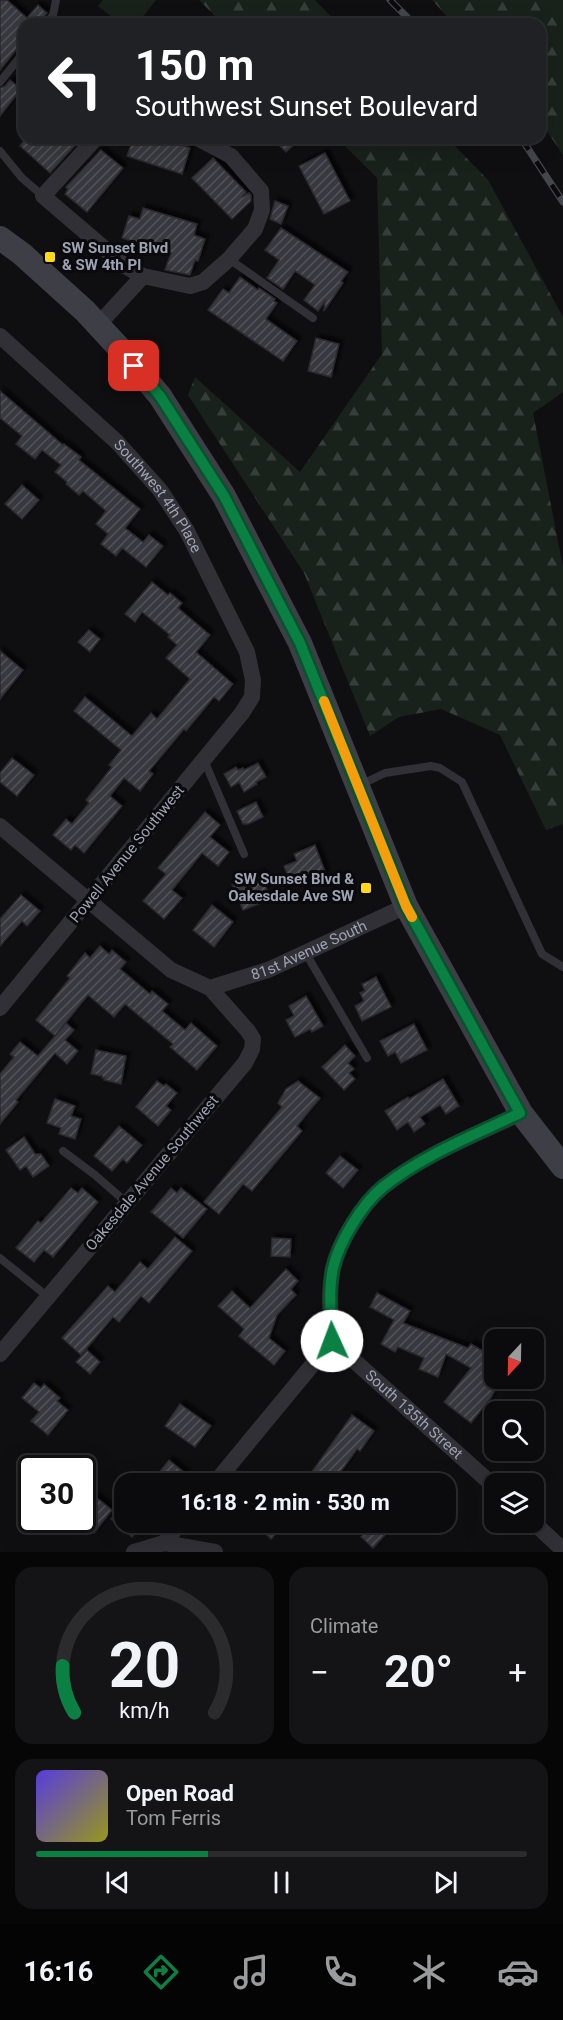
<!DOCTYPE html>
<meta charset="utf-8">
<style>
body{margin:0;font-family:Roboto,sans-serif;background:#141416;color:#f1f3f6;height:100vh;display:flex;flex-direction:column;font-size:22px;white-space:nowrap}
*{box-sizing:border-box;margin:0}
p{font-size:20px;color:#9a9b9d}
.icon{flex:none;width:33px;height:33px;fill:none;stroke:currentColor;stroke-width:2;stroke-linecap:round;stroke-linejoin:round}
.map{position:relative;height:1552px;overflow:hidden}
.sheet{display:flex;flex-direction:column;gap:15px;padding:15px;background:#060607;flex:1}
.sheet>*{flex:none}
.guide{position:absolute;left:18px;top:18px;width:528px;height:126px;border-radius:18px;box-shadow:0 6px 24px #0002,0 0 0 2px #2b2b2e;background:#202124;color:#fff;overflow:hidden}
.needle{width:39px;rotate:202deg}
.fabs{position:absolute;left:484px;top:1329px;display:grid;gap:12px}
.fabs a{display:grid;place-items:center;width:60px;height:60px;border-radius:12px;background:#0b0b0d;box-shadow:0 6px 24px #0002,0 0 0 2px #2b2b2e;font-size:30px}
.speed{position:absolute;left:18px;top:1455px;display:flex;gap:12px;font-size:30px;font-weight:700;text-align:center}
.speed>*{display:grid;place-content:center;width:78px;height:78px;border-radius:50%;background:#0b0b0d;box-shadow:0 6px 24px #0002,0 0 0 2px #2b2b2e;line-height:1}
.speed .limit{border:3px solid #111;border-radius:9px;background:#fff;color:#111}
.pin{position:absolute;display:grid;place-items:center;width:51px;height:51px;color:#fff;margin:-26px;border-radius:12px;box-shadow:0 3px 9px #0006}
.me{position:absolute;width:66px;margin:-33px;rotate:358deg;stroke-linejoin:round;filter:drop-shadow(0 0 4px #0008)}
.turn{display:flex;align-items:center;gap:21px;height:126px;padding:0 18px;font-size:27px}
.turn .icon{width:78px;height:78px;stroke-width:2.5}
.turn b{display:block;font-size:42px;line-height:51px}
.big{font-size:45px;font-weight:700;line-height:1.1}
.sheet .card{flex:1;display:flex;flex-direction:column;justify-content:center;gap:9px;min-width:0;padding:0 21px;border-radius:18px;background:#141416}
.sheet .dial{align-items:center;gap:0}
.dial svg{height:156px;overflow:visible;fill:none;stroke:#2b2b2e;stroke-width:7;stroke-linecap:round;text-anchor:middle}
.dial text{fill:#f1f3f6;stroke:none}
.song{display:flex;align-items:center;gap:18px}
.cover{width:72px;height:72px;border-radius:9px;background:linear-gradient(135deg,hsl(250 70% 55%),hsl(60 70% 35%))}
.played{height:6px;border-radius:3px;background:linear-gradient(90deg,#0b8043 35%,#2b2b2e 35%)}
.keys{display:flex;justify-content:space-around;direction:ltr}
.heat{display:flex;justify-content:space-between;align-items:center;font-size:33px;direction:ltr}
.sheet .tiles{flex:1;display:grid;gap:15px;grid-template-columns:1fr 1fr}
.card:last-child{grid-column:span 2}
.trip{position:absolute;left:114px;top:1473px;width:342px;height:60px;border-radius:18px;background:#0b0b0d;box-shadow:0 6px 24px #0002,0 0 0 2px #2b2b2e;font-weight:700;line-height:60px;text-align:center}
.tab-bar{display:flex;height:96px;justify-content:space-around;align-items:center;background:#040405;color:#9a9b9d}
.tab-bar .icon{width:42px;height:42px}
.tab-bar .on{color:#0b8043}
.tab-bar b{font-size:27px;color:#f1f3f6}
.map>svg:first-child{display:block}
.green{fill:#19211b}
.forest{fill:url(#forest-firs)}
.building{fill:url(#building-hatch);stroke:#2a292d;stroke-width:1.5;filter:url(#shadow)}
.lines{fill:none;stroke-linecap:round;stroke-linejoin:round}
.lane{stroke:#303036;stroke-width:8}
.street{stroke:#303036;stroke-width:16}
.secondary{stroke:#3e3e46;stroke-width:24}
.rail-casing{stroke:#45454d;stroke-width:7}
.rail{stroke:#0a0a0c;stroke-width:4.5;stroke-dasharray:14;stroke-linecap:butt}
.route-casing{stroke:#07532c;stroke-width:15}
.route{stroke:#0b8043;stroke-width:10}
.slow{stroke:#f59e0b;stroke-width:10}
.poi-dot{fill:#ffd919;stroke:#0a0a0c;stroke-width:2}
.labels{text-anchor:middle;stroke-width:6;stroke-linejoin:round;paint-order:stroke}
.poi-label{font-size:15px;font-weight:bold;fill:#9fa2b3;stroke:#0a0a0c;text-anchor:start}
.street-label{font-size:15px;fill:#9fa2b3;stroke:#0a0a0c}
</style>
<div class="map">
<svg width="563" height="1552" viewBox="0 0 563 1552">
<defs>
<pattern id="forest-firs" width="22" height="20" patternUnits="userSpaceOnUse" patternTransform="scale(1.5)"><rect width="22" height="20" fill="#19211b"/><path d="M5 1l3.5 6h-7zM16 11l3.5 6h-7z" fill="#373e3a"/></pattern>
<pattern id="building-hatch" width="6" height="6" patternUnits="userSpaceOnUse" patternTransform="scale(1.5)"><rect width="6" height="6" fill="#39393f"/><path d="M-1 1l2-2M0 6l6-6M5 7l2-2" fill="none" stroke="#525258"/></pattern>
<filter id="shadow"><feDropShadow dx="4" dy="-4" stdDeviation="1.5" flood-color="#0009"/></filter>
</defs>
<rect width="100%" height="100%" fill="#0f0f11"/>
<path class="green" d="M103,0H156L137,24H121L98,6Z"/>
<g class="forest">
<path d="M199,0H315L338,24H223Z"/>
<path d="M432,0H563V155L540,121V24H454Z"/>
<path d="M337,138H447L488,180L563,317V392L533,413L563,567V824L546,830L500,735L441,709L399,717L370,736L304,573L188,395L195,377L300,472L382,354L377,178Z"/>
</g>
<g class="building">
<path d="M0,0H7L27,18L38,5L47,13L37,24H24V40L0,70Z"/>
<path d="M10,80L21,89L0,116V88L5,86Z"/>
<path d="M26,138H76L79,141L50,173L20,146Z"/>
<path d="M133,138H160L190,148L182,174L127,156Z"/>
<path d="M272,138H301L286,152Z"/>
<path d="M101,150L123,168L87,212L65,194L68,189L66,187Z"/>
<path d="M325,153L350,201L324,214L299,166Z"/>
<path d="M213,158L246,192L242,197L249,193L251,195V201L232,219L192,178Z"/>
<path d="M275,201L288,206L281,224L270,219Z"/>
<path d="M143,208L197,224L194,235L205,239L198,261L195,260L190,275L165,270L171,253L122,238L129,216L140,219Z"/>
<path d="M281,228L348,272L341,281L343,283L324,311L325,301L318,311L304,300L315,285L295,271L283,289L267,278L279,260L265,250Z"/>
<path d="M240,277L258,290L259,288L275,299L274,301L277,303L266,319L297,341L283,361L208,310L223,289L229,293Z"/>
<path d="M316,338L339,344L331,377L308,371Z"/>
<path d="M0,391L63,445L64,444L81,457L79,460L140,509L125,528L143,542L149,535L163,546L146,567L122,548L116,556L101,544L108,534L96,524L106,511L83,491L79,495L66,484L67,482L55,472L61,465L42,450L35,459L16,444L22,436L0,418Z"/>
<path d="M22,485L39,500L22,519L5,504Z"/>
<path d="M152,582L168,595L170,593L182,603L178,608L210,635L196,652L233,684L219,701L214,697L186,731L184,729L149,771L153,774L140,791L124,778L110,796L122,806L84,853L75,845L71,850L53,835L66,819L72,824L89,803L86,800L112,767L109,765L121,750L74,711L85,697L132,736L151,713L157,719L190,679L166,658L177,645L168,637L170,635L142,612L135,622L125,614Z"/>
<path d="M89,630L100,639L90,652L78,642Z"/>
<path d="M0,651L23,670L0,699Z"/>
<path d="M12,758L34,775L17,796L0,782V773Z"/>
<path d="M258,763L266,777L256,782L257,784L244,792L239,782L231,787L224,774L236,767L238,770L243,768L244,770Z"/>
<path d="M256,802L263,817L248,824H243L237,811Z"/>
<path d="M205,812L220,825L210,837L229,852L218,866L202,853L172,890L182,898L164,919L143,901L166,874L158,868Z"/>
<path d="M315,845L326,874L306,882L304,877L290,882L284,866L297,861L294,854Z"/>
<path d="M261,873L267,890L258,893L261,903L243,910L232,885Z"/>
<path d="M21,895L40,911L27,926L22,921L0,946V919Z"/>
<path d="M212,905L233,922L214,947L193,930Z"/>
<path d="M100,946L109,954L112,950L126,962L120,969L150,994L152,991L168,1004L162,1011L185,1030L191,1023L217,1046L197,1070L170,1047L173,1044L125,1004L114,1017L88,995L55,1036L36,1020L70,978L67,976L85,953L90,958Z"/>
<path d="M376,977L391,1007L362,1021L355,1006L364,1001L360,993L365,991L362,984Z"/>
<path d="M306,996L323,1026L312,1032L310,1029L295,1037L286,1020L294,1016L289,1006Z"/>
<path d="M66,1023L74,1030L65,1040L78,1051L67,1064L55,1053L16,1100L18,1102L0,1124V1074L14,1057L10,1054L20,1042L38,1056Z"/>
<path d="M414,1024L427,1050L401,1063L395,1052L388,1056L380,1041Z"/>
<path d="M345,1045L355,1056L348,1063L354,1069L349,1073L355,1079L344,1090L322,1067Z"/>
<path d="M96,1050L126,1056L121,1084L104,1080L105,1078H102V1076L91,1074Z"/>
<path d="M443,1079L459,1106L446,1114L440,1105L420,1117L425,1124L414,1132L408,1122L397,1130L385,1111L408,1097L409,1099Z"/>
<path d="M157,1081L164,1086L166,1084L177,1093L166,1106L171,1110L158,1126L136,1107Z"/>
<path d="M298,1081L320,1098L297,1126L302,1131L252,1191L243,1184L219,1214L204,1202L282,1107L278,1103L286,1089Z"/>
<path d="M55,1099L75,1106L71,1116L81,1119L75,1139L59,1134L61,1128L47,1123Z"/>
<path d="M119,1126L142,1145L127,1163L123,1159L112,1171L94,1156Z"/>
<path d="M24,1137L35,1154H41L49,1166L33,1177L26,1166L20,1170L6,1150Z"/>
<path d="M340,1156L358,1170L343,1188L326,1173Z"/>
<path d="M71,1188L78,1193L82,1188L98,1202L53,1257L44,1250L34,1262L16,1248L38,1221L41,1223Z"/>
<path d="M171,1188L177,1193L181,1188L207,1209L183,1238L151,1212Z"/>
<path d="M175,1237L192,1251L149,1303L141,1296L119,1322L113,1317L81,1355L62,1338L108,1286L115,1292L140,1262L148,1269Z"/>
<path d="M272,1238L291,1239L290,1257L271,1256Z"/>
<path d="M286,1269L298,1281L291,1289L296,1295L277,1315L269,1338L285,1351L274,1365L239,1336L244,1329L218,1306L232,1291L250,1308Z"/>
<path d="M377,1293L410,1311L403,1323L468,1348L471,1344L495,1358V1378H502L490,1399L471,1423L444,1402L471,1368L446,1354L438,1377L419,1369L424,1358L398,1347L395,1352L381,1344L394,1320L370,1307Z"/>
<path d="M87,1350L100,1362L90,1374L76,1362Z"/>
<path d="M34,1383L41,1388L44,1384L60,1398L57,1401L68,1410L48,1435L31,1421L39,1412L22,1398Z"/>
<path d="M180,1404L211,1426L195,1447L165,1426Z"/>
<path d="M352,1415L374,1431L360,1451L357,1449L332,1484H318L309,1476Z"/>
<path d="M169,1460L186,1474L179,1484H150Z"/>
<path d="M96,1497L112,1510L94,1533L82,1524V1514Z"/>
<path d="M124,1503V1522H144L132,1537L111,1519Z"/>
<path d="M254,1522H287L271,1539Z"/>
<path d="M374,1523L386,1534L373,1548L361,1537Z"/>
</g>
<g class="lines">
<g class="lane">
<path d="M46,24L53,15L56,0"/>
<path d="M0,82L24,52"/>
<path d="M0,151L22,178L43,196"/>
<path d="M229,259L313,318"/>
<path d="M204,760L244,854"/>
<path d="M358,786L385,773L431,766L440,768L462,782L542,954L563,967"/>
<path d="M305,952L367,1058"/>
<path d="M63,1151L95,1175L127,1203"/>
<path d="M0,1258L48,1297"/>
</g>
<g class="street">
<path d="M96,138L43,196L125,266L143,276L190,286L203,282L229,259L255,229L262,210L261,191L231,156L197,138"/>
<path d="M98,325L143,276"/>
<path id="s1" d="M0,336L117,442L160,490L187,531L247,652L253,680L252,697L242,713L0,1008"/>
<path d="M0,826L171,970L210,988L248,1031L253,1039L252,1049L245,1063L0,1354"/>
<path id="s2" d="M210,988L268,970L406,906"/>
<path id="s3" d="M332,1341L495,1487"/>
<path d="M214,1484L332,1341C331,1317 328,1292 333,1268C339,1242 362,1204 383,1187C423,1155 475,1135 521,1113"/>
<path d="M533,1522L563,1550"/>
<path d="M164,1543L181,1522"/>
<path d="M134,1552L164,1543L215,1552"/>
</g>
<path class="secondary" d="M0,238L22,254L85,311L122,351L160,396L224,496L300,643L406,906L521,1113L563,1167"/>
<g class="rail-casing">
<g id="rail">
<path d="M390,0L414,24"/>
<path d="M521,138L563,202"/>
</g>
</g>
<use href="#rail" class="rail"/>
</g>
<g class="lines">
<g class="route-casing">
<path id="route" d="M134,366L160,396L224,496L300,643L406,906L520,1113C475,1135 423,1155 383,1187C362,1204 339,1242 333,1268C328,1292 331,1317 332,1341"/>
</g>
<use href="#route" class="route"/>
<path class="slow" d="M324,701L406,906L412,917"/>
</g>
<g class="poi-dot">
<rect x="44" y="251" width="12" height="12" rx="3"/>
<rect x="360" y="882" width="12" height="12" rx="3"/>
</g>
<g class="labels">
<g class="poi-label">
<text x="62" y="253">SW Sunset Blvd<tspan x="62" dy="17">&amp; SW 4th Pl</tspan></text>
<text x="354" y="884" text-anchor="end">SW Sunset Blvd &amp;<tspan x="354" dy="17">Oakesdale Ave SW</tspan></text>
</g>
<g class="street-label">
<text dy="5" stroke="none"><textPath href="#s1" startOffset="226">Southwest 4th Place</textPath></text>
<text transform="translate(127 854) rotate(-51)" y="5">Powell Avenue Southwest</text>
<text dy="5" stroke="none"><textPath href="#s2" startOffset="106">81st Avenue South</textPath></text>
<text transform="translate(152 1173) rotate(-50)" y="5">Oakesdale Avenue Southwest</text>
<text dy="5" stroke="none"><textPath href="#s3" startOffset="110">South 135th Street</textPath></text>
</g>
</g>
</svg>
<div class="fabs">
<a><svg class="needle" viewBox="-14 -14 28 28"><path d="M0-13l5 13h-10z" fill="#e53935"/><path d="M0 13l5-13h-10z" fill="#9a9b9d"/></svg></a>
<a><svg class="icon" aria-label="search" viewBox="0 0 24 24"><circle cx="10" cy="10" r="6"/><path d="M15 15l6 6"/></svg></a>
<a><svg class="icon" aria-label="layers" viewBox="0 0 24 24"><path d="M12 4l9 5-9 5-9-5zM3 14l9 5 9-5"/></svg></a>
</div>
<div class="speed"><div class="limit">30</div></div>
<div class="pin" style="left:134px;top:366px;background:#d93025"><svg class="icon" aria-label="arrive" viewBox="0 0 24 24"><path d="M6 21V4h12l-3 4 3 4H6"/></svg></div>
<svg class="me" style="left:332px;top:1341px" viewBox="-20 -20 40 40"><circle r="19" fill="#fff"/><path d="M0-13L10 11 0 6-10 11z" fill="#0b8043"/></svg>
<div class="trip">16:18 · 2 min · 530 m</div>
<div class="guide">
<div class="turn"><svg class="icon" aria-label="left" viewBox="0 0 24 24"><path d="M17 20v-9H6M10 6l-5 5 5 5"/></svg><div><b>150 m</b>Southwest Sunset Boulevard</div></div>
</div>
</div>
<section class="sheet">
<div class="tiles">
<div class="card dial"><svg viewBox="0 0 100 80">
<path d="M14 69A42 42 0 1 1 86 69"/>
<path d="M14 69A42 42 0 0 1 8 45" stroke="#0b8043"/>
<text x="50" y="56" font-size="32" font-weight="700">20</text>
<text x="50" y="72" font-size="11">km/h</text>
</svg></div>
<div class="card"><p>Climate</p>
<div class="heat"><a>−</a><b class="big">20°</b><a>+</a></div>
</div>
<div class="card">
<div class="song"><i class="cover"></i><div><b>Open Road</b><p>Tom Ferris</p></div></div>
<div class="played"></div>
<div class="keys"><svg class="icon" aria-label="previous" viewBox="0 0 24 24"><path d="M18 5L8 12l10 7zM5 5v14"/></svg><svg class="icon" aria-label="pause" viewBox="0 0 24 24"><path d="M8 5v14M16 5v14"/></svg><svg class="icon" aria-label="next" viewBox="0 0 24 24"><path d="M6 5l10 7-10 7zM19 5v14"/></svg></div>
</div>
</div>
</section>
<nav class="tab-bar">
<b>16:16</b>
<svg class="icon on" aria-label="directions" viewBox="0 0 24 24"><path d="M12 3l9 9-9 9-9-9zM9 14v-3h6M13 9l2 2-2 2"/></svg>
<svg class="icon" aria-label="music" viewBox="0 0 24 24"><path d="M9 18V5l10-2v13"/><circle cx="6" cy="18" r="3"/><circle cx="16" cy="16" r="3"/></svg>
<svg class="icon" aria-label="phone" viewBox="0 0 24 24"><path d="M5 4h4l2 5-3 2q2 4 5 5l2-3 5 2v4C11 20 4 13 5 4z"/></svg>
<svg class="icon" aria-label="climate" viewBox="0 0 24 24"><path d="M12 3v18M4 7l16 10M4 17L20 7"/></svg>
<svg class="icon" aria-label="car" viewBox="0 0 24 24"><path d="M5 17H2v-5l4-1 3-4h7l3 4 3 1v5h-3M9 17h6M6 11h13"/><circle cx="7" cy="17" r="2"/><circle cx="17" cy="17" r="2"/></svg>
</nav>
